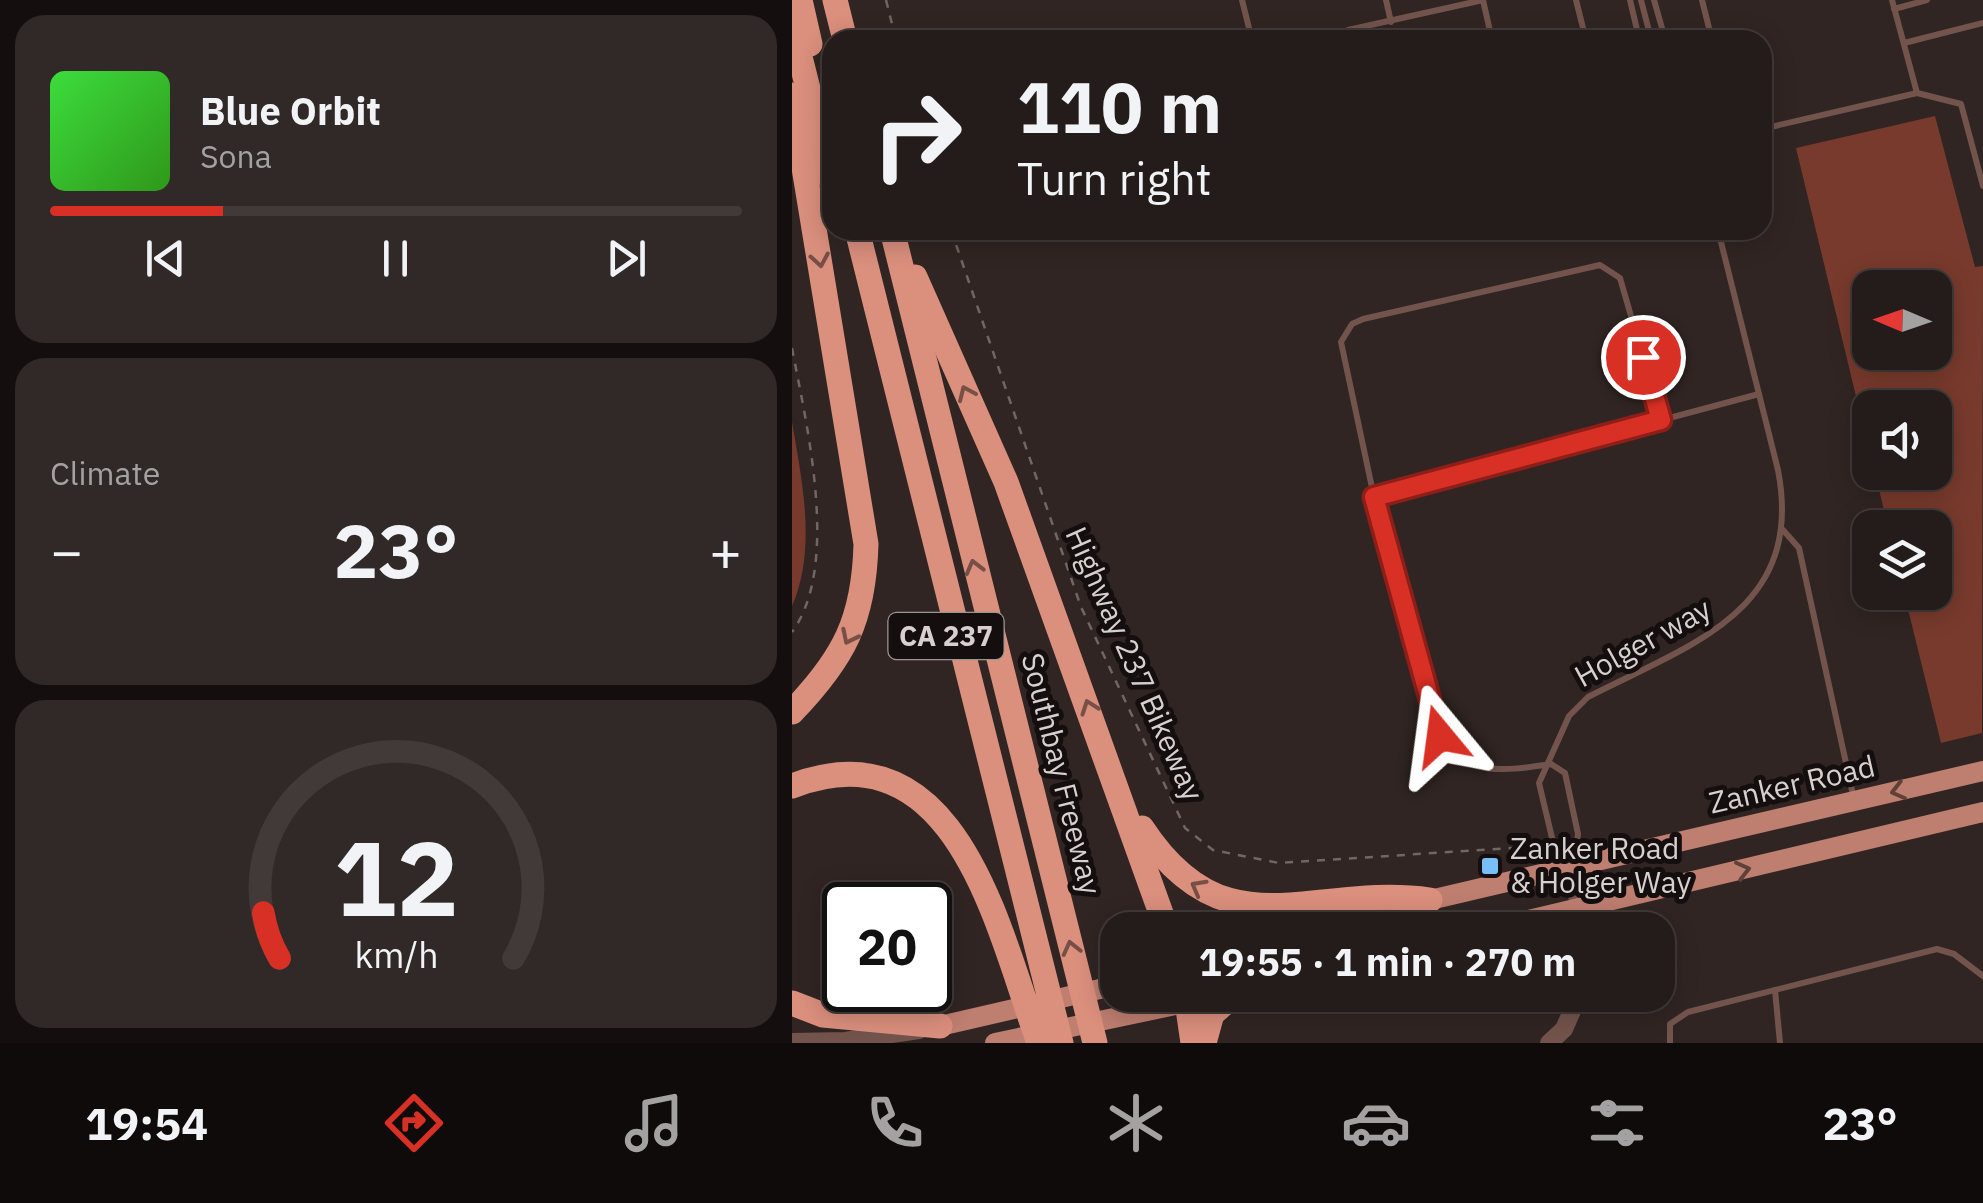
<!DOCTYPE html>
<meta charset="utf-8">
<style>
body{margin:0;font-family:"IBM Plex Sans",sans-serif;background:#302927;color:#f1f3f6;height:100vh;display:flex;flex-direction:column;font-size:38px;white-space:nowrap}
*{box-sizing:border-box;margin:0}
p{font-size:32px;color:#a3a1a2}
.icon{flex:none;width:55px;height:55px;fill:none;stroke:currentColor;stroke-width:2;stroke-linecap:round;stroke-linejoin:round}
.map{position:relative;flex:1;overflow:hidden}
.sheet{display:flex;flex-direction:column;gap:15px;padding:15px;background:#140f0e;width:792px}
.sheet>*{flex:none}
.hud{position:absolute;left:30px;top:30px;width:950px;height:210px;border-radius:30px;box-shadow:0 5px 25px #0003,0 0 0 2px #413a39;background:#241c1a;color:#f1f3f6;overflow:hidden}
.needle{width:65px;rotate:272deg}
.buttons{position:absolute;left:1060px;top:270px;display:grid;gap:20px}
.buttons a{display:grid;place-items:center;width:100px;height:100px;border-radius:20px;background:#241c1a;box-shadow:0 5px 25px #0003,0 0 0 2px #413a39;font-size:50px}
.speed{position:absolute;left:30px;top:882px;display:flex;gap:20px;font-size:50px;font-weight:700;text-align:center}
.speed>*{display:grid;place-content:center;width:130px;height:130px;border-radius:50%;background:#241c1a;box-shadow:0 5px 25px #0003,0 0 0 2px #413a39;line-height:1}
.speed .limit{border:5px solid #111;border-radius:15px;background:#fff;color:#111}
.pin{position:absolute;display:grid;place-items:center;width:85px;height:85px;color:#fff;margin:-42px;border:5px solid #fff;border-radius:50%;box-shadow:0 2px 10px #0007}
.me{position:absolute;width:110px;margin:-55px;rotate:344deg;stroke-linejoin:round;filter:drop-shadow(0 0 8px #0008)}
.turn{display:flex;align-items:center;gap:35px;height:210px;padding:0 30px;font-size:45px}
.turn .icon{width:130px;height:130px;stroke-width:2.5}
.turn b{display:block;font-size:70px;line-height:85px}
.big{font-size:75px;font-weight:800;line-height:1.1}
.sheet .tile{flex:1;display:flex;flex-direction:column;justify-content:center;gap:15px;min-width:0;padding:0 35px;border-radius:30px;background:#302927}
.sheet .dial{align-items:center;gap:0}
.dial svg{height:260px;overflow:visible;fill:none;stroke:#413a39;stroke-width:7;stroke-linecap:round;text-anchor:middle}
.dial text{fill:#f1f3f6;stroke:none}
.song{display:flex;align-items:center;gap:30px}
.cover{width:120px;height:120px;border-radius:15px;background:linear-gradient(135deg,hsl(120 70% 55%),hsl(110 70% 35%))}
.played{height:10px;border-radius:5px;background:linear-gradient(90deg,#d93025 25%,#413a39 25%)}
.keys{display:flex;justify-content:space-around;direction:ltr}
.heat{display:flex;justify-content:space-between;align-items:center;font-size:55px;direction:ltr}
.trip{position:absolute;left:308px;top:912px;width:575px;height:100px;border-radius:30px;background:#241c1a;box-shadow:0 5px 25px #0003,0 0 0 2px #413a39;font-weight:800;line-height:100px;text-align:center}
.tabs{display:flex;height:160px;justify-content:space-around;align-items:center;background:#0e0b0a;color:#a3a1a2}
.tabs .icon{width:70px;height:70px}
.tabs .active{color:#d93025}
.tabs b{font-size:45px;color:#f1f3f6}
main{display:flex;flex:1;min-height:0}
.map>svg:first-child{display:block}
.green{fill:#783a2d;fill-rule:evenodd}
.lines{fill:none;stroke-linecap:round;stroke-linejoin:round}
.path{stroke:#706764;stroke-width:2.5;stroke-dasharray:8 8;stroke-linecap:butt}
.service{stroke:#73544d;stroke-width:6}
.tertiary{stroke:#73544d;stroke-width:18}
.primary{stroke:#be7e70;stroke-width:20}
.motorway{stroke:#db8f7d;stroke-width:25}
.oneway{stroke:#784f46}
.oneway2{stroke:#60413a}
.route-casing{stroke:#8d1f18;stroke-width:25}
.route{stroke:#d93025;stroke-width:18}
.poi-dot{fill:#78bff7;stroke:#140f0e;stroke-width:4}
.labels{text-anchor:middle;stroke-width:10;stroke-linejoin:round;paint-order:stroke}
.shield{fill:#140f0e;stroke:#9d9694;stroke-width:2.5}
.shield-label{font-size:28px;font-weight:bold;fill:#d8d0ce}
.street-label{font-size:30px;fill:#d8d0ce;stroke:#140f0e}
.poi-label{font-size:30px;fill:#d8d0ce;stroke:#140f0e;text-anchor:start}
</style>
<main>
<section class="sheet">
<div class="tile">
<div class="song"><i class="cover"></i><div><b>Blue Orbit</b><p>Sona</p></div></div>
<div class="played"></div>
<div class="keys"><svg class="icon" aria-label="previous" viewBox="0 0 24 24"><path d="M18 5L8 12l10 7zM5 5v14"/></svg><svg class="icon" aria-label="pause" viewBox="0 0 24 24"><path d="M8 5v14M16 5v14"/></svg><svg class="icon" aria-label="next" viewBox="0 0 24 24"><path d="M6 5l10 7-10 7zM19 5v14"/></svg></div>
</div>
<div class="tile"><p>Climate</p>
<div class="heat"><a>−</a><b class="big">23°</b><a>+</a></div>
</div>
<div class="tile dial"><svg viewBox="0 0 100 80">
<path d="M14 69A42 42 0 1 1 86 69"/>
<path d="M14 69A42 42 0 0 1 9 55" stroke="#d93025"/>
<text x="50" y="56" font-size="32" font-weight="700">12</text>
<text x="50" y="72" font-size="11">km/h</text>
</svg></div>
</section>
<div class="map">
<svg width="1191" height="1043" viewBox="0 0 1191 1043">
<rect width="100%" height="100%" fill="#302522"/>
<g class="green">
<path d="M1143,116L1183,267L1191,266L1190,733L1149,743L1112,593L1142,592V528L1096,527L1083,473L1142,472V408H1078L1077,450L1004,148ZM1078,288H1142V352H1078Z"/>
<path d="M0,422C10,481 25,549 0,606Z"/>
</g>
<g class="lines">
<g class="path">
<path d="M94,0L104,40"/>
<path d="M159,230L289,607L393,828L421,850L487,863L735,847L743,850"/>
<path d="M0,348C14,423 49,565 0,632"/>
<path d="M749,850L758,855"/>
</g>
<g class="service">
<path d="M450,0L460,40"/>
<path d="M594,0L599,22"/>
<path d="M784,0L794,40"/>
<path d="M838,0L846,34"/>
<path d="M849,0L857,31"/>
<path d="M862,0L870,28"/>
<path d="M910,0L920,40"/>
<path d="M1100,0L1125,93"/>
<path d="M1102,9L1135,0"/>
<path d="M556,30L691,0L700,40"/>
<path d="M1112,43L1191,23"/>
<path d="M970,129L1125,93L1169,104L1191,186"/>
<path d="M582,497L967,394"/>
<path d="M991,530L1007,548L1061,795"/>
<path d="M759,764C717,770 673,779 648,736L582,497L549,342L560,324L571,319L808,265L828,278L869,420"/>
<path d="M759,764L773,773L786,834L782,864"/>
<path d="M778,861L761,842L747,783L777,716L796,697C899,644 1013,611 986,470L926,230"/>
<path d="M983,990L988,1043"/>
<path d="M878,1043V1024L896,1012L1145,949L1162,954L1191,976"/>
</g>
<g class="tertiary">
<path d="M782,866L789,930"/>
<path d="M0,1042L53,1041L127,1030"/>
<path d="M757,1043L772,1029L787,995"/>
</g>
<g class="primary">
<path d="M533,930L638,900L1191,771"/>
<path d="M694,930L1191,812"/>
<path d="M148,1026L325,985"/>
<path d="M203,1043L431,995"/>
</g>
<g class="motorway">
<path d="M8,0L18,44"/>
<path d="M43,0L53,40"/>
<path d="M0,25L40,184"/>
<path d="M0,95L74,544C72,620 52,658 0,712"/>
<path d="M65,230L269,1043"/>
<path d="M100,230L303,1043"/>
<path d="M123,277L214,482L375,930"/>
<path d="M0,786C165,723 206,930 247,1043"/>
<path d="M350,828C434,956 519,883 638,900"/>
<path d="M394,995L401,1043"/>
<path d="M0,1003L31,1015L148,1026"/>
<path d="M412,1043L420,1014L442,995"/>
</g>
</g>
<defs><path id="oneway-chevron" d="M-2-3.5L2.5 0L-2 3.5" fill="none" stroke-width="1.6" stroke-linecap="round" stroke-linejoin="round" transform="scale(2.5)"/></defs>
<g class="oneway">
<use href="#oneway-chevron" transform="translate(28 260) rotate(80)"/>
<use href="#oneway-chevron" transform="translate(174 393) rotate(-114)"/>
<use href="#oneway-chevron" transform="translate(182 567) rotate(-105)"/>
<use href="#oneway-chevron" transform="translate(57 637) rotate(116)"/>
<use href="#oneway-chevron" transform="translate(297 707) rotate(-110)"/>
<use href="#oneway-chevron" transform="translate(406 887) rotate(-151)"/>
<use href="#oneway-chevron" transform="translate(279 948) rotate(-104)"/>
</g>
<g class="oneway2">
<use href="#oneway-chevron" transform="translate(1106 791) rotate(166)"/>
<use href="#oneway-chevron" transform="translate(951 870) rotate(-14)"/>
</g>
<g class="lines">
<g class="route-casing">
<path id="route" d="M648,736L582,497L869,420L851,357"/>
</g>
<use href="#route" class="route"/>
</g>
<rect class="poi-dot" x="688" y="856" width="20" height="20" rx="5"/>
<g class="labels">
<rect class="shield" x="96.5" y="613" width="115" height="46" rx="8"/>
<g class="shield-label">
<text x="154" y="646">CA 237</text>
</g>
<g class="street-label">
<text transform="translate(851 643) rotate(-29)" y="10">Holger way</text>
<text transform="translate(342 664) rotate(66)" y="10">Highway 237 Bikeway</text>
<text transform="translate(269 774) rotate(76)" y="10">Southbay Freeway</text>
<text transform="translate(1000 785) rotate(-13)" y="10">Zanker Road</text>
</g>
<g class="poi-label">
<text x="718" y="859">Zanker Road<tspan x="718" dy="34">&amp; Holger Way</tspan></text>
</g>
</g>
</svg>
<div class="buttons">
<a><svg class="needle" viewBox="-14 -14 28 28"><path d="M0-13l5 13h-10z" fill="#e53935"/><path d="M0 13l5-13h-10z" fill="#a3a1a2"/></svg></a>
<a><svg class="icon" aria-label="sound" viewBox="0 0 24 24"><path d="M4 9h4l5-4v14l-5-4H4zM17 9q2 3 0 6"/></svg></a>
<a><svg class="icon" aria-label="layers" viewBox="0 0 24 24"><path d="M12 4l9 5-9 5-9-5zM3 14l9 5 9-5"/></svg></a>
</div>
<div class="speed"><div class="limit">20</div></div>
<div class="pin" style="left:851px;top:357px;background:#d93025"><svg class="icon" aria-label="arrive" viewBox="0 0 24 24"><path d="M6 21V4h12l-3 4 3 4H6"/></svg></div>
<svg class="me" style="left:648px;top:736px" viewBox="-20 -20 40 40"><path d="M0-17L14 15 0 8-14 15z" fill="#d93025" stroke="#fff" stroke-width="4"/></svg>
<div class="trip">19:55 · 1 min · 270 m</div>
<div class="hud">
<div class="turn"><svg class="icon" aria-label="right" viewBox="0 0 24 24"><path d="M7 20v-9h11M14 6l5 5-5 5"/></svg><div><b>110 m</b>Turn right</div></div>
</div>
</div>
</main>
<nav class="tabs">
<b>19:54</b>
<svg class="icon active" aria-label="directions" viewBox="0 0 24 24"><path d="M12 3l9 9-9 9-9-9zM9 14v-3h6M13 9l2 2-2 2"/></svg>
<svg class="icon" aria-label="music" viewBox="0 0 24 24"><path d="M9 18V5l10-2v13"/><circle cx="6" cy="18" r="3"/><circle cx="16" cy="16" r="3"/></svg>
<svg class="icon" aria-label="phone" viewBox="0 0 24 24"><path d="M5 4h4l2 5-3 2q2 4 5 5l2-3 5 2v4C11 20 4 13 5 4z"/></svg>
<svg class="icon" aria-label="climate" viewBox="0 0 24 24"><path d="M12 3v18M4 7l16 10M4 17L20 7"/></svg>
<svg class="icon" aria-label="car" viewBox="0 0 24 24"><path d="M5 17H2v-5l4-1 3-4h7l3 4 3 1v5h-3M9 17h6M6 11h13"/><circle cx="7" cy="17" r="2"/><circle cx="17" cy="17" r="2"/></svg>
<svg class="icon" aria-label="filters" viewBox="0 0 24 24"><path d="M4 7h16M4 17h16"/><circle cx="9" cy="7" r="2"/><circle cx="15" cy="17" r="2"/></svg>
<b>23°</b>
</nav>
